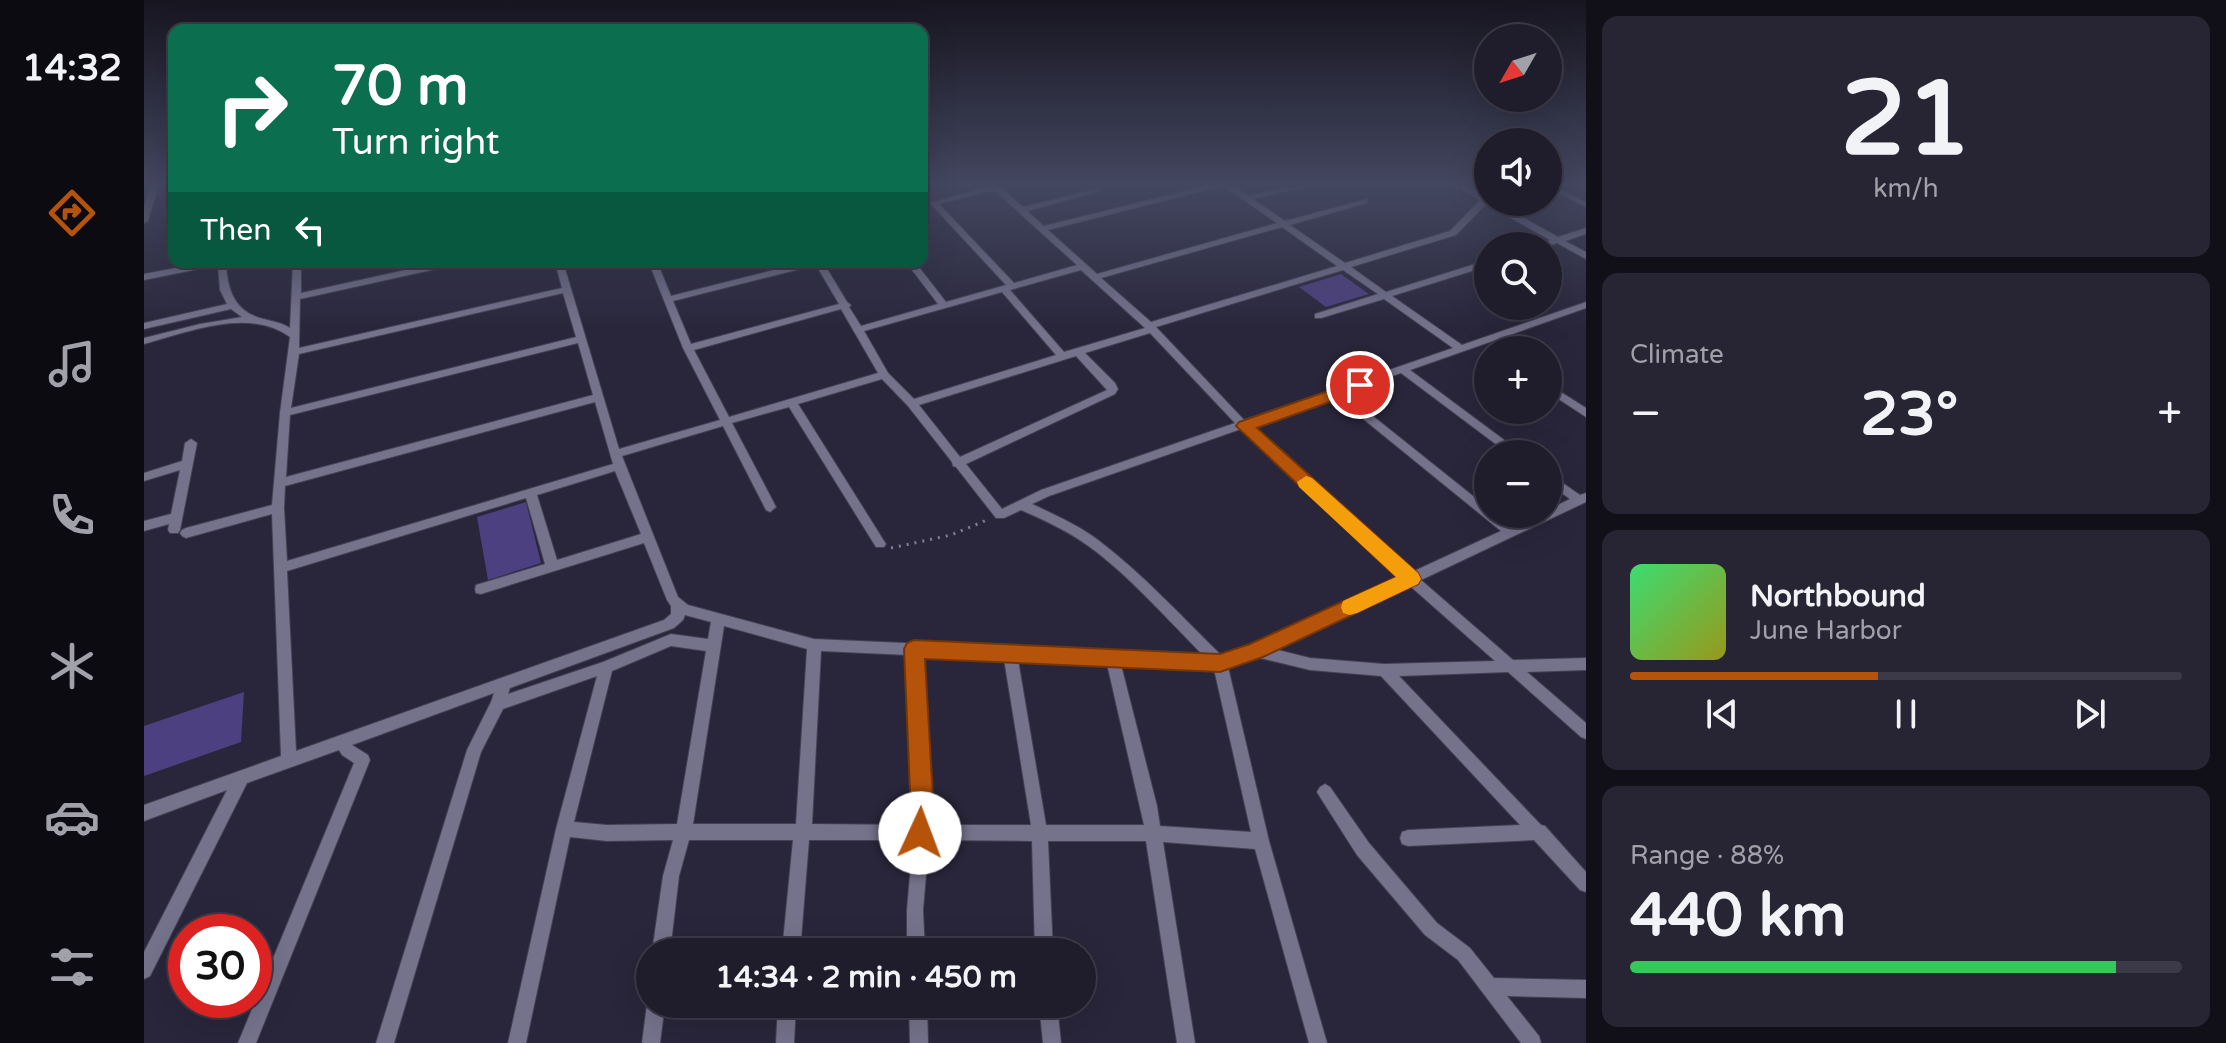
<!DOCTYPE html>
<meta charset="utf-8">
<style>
body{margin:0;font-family:"Varela Round",sans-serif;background:#272534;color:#f1f3f6;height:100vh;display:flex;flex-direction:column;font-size:30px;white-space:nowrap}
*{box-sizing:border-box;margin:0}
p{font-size:26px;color:#a1a1a9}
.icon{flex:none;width:44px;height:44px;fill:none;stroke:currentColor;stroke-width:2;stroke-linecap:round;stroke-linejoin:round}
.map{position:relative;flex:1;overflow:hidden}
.panel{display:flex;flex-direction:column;gap:16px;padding:16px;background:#110f18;width:640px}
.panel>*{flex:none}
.hud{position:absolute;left:24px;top:24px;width:760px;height:244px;border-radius:16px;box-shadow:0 8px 32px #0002,0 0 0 2px #3c3a48;background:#0b6e4f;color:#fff;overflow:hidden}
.needle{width:52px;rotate:231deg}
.buttons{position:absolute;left:1330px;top:24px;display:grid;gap:16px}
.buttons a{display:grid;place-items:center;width:88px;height:88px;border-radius:50%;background:#1f1c2c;box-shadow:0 8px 32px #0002,0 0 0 2px #3c3a48;font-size:40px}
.speed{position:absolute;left:24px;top:914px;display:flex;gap:16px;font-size:40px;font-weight:700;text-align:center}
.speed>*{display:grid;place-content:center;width:104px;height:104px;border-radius:50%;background:#1f1c2c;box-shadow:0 8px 32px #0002,0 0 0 2px #3c3a48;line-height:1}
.speed .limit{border:12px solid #d22;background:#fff;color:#111}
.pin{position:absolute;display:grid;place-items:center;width:68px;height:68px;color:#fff;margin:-34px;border:4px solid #fff;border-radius:50%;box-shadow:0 2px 8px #0007}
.me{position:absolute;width:88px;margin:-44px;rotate:2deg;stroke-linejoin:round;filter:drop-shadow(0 0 6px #0008)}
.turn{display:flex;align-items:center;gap:28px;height:168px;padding:0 32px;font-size:36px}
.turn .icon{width:104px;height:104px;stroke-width:2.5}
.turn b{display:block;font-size:56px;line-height:68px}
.then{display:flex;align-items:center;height:76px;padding:0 32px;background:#0003;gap:16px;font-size:30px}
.big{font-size:60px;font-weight:800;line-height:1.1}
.panel .card{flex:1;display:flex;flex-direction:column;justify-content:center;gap:12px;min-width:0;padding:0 28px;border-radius:16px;background:#272534}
.panel .dial{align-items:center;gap:0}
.dial b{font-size:104px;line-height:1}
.song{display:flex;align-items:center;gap:24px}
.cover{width:96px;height:96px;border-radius:12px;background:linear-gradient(135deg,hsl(140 70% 55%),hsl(60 70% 35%))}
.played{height:8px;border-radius:4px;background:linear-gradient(90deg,#b45309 45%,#3c3a48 45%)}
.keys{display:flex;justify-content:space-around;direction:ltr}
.heat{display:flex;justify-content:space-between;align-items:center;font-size:44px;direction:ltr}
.charge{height:12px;border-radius:6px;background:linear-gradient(90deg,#34c759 88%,#3c3a48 0)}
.trip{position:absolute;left:492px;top:938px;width:460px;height:80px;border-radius:40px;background:#1f1c2c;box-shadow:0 8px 32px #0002,0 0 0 2px #3c3a48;font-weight:800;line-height:80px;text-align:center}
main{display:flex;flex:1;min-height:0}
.tab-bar{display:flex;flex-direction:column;width:144px;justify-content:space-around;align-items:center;background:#0c0b12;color:#a1a1a9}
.tab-bar .icon{width:56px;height:56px}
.tab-bar .on{color:#b45309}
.tab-bar b{font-size:36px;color:#f1f3f6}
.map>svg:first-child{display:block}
.green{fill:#4d4080}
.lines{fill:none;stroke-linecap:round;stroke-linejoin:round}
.street-casing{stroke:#444153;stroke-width:2}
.path{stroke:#817f90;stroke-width:3;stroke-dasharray:2 6;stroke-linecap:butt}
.street{fill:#75728c;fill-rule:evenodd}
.route{fill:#b45309;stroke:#753606;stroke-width:2}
.slow{fill:#f59e0b}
</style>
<main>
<nav class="tab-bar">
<b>14:32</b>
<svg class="icon on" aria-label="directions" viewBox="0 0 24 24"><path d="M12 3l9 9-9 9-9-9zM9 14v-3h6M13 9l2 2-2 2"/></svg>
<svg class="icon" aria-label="music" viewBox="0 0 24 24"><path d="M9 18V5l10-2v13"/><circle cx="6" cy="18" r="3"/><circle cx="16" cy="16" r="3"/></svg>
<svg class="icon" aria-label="phone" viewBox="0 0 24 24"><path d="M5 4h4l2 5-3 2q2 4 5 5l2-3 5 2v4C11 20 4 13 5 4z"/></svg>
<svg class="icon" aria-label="climate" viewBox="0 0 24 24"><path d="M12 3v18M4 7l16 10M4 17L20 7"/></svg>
<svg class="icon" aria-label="car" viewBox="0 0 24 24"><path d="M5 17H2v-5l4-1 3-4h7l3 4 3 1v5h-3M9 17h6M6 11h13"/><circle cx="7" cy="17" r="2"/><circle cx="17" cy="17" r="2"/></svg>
<svg class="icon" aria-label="filters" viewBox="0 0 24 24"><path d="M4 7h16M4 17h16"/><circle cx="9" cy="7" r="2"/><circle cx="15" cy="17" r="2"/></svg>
</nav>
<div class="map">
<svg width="1442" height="1043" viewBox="0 0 1442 1043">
<rect width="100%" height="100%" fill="#29263b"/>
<g class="green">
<path d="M1197,274L1225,294L1182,307L1155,287Z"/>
<path d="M382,502L397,563L344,580L333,517Z"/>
<path d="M100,692L97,742L0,776V726Z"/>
</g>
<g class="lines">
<g class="street-casing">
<g id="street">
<path d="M7,183H15L4,221L0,223V207Z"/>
<path d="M843,183H851L879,207L953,189L957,191L883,211L900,226L1073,183H1085L1104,196L1158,183H1170L1169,185L1109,199L1141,221L1223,199V203L1146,225L1201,263L1306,231L1336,200L1306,183H1315L1344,198V202H1351L1414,237L1442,228V234L1421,241L1442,252V259L1413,243L1404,246H1391L1406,240L1342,204L1312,235L1207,267L1242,292L1344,260V266L1248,296L1318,345L1442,302V308L1266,370L1379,454H1365L1257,373L1200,393L1344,508V514H1352L1367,526L1394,514H1404V510L1426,499L1404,483V473L1436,495L1442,493V502L1277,580L1369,660L1442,658V670L1383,672L1442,723V739L1437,737L1364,672L1255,676L1397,825L1401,826L1442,872V892L1436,890L1390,840L1264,846L1258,844L1256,838L1258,832L1264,830L1376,825L1237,676L1166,670L1112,657L1084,667L1125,841L1183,1043H1165L1111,849L1019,842L1051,1043H1033L1002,841H904L909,952H891L888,841L785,840L779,910L781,952H763V910L769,840H665L656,952H638L649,840H545L535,876L526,952H508L519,876L529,840L463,841L426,837L382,1043H364L412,829L453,676L359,709L337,752L250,1043H232L323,750L347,702L350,693L208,745L224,755L226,760L112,1043H94L210,763L198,755L195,750L103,783L6,976L0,979V952L83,790L0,821V805L137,756L128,514L42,538L38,536L36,533L38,530L42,528L128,505L136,413L146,337C105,307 45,332 0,344V338L56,324L98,317L87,309L0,329V323L83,304L76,290L74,265L0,280V274L64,262H82C83,287 89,310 116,318C126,321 137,322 146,328L149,262H157V293L298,262H314L310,265L156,299L155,348L418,288L411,262H419L475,449L576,420L539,348L507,268L500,262H510L513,264L537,262L516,269L527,296L662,262H679L703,302L707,305L705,307L717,326L794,304L762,262H771L802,302L862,285L786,203L846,186ZM1079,186L1133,223L953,274L904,230ZM850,190L933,265L870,283L795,204ZM1138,227L1193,266L1007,322L957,278ZM672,265L695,304L547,344L529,301ZM937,270L1001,328L920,352L866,290ZM1199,270L1234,294L1171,314V318H1177L1240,299L1309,348L1100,420L1012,327ZM858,292L912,355L770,399L744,373L720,331ZM419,293L432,337L147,408L155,354ZM697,309L734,373L585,417L550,350ZM1006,333L1091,423L897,490L858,509L822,464L971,394L974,389L971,383L941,353ZM434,343L449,395L142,477L146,415ZM932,356L963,390L816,457L775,405ZM738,379L764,406L808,462L809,466L812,467L852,518H860L877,510C900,520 922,530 943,545C985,575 1023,619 1060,656L670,639L544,605L534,597L478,456L579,426L622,510L626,512L632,507L588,423L645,407L732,547H740L742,544L740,541L654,404ZM1191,396L1357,531L1268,572L1106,426ZM451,402L469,464L143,561L140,508L141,486ZM1097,429L1257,578L1108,646L1078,656C1038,617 999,574 954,540C934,525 911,515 888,504L905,496ZM471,471L497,534L413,560L393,495ZM382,498L401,564L332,585L331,589L332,593L337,594L500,543L523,600L527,606V614L520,620L152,751L143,571ZM1265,585L1351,661L1240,664L1166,658L1130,649ZM541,615L567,622L564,639L527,634L459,662L364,694L366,688L530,628L539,620ZM580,626L663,649L652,824H549ZM527,646L562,651L533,824L463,825L430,822L468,671ZM677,651L764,655L770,825L668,824ZM777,656L860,659L887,825H786ZM874,660L963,664L1000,825H902ZM977,665L1070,669L1107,832L1016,826L1013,806Z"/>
<path d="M1404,183L1442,202V207L1404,188Z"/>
<path d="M1404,384L1442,408V417L1404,392Z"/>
<path d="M47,439L53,443L36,530L34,533H26L24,530L25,524L0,531V521L27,514L36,470L0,481V473L38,461L41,443Z"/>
<path d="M1181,784L1186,787L1225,843L1293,923L1326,948L1350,978L1442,980V998L1363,996L1395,1036L1397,1043H1377L1314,960L1281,935L1213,855L1176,797L1173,792L1176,787Z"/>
<path d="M506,998V1004H521L516,1043H498L503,1004Z"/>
<path d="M634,1004H652L650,1043H632Z"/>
<path d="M765,1004H783L784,1043H766Z"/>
<path d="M895,1004H913L917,1043H899Z"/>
</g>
</g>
<path class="path" d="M747,548L807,535L843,520"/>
<use href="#street" class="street"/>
</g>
<linearGradient id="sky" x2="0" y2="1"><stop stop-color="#171520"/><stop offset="0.56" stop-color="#434760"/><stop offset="1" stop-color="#434760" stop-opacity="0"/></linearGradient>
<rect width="1442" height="329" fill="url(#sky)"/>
<path class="route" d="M1216,380L1222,382V389L1113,428L1274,573L1277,579L1274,584L1119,657L1076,672L781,659L790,815L784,842L776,845L767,842L764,833L767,815L760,649L763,643L770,640L1076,654L1106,644L1252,577L1092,426L1095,422Z"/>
<path class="slow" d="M1162,476L1168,478L1274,573L1277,579L1274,584L1213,613L1206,615L1199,613L1197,607L1199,601L1252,577L1155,487L1153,482Z"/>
</svg>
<div class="buttons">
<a><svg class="needle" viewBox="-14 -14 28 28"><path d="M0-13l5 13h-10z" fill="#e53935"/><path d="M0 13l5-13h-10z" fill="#a1a1a9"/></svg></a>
<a><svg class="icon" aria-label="sound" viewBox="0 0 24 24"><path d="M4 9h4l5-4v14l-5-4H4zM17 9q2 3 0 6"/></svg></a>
<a><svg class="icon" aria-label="search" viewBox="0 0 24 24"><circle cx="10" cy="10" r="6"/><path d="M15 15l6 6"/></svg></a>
<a>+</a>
<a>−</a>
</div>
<div class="speed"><div class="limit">30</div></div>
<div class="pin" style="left:1216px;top:385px;background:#d93025"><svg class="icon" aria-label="arrive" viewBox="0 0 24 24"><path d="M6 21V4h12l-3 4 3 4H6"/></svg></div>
<svg class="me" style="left:776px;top:833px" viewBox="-20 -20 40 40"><circle r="19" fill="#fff"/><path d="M0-13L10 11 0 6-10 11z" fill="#b45309"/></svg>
<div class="trip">14:34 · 2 min · 450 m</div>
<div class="hud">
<div class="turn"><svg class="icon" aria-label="right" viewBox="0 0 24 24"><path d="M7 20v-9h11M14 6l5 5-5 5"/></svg><div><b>70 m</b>Turn right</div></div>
<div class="then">Then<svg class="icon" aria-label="left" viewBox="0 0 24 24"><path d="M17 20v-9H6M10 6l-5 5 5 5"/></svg></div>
</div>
</div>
<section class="panel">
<div class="card dial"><b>21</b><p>km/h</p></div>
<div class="card"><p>Climate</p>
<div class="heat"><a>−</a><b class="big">23°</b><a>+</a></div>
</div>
<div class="card">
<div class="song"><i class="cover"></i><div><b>Northbound</b><p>June Harbor</p></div></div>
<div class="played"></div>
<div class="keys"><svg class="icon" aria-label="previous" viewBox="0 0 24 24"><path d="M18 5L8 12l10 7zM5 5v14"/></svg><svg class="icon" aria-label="pause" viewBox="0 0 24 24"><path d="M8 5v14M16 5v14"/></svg><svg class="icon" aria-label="next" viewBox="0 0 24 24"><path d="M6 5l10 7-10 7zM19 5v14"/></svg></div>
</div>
<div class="card"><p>Range · 88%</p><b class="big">440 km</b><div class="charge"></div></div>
</section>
</main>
